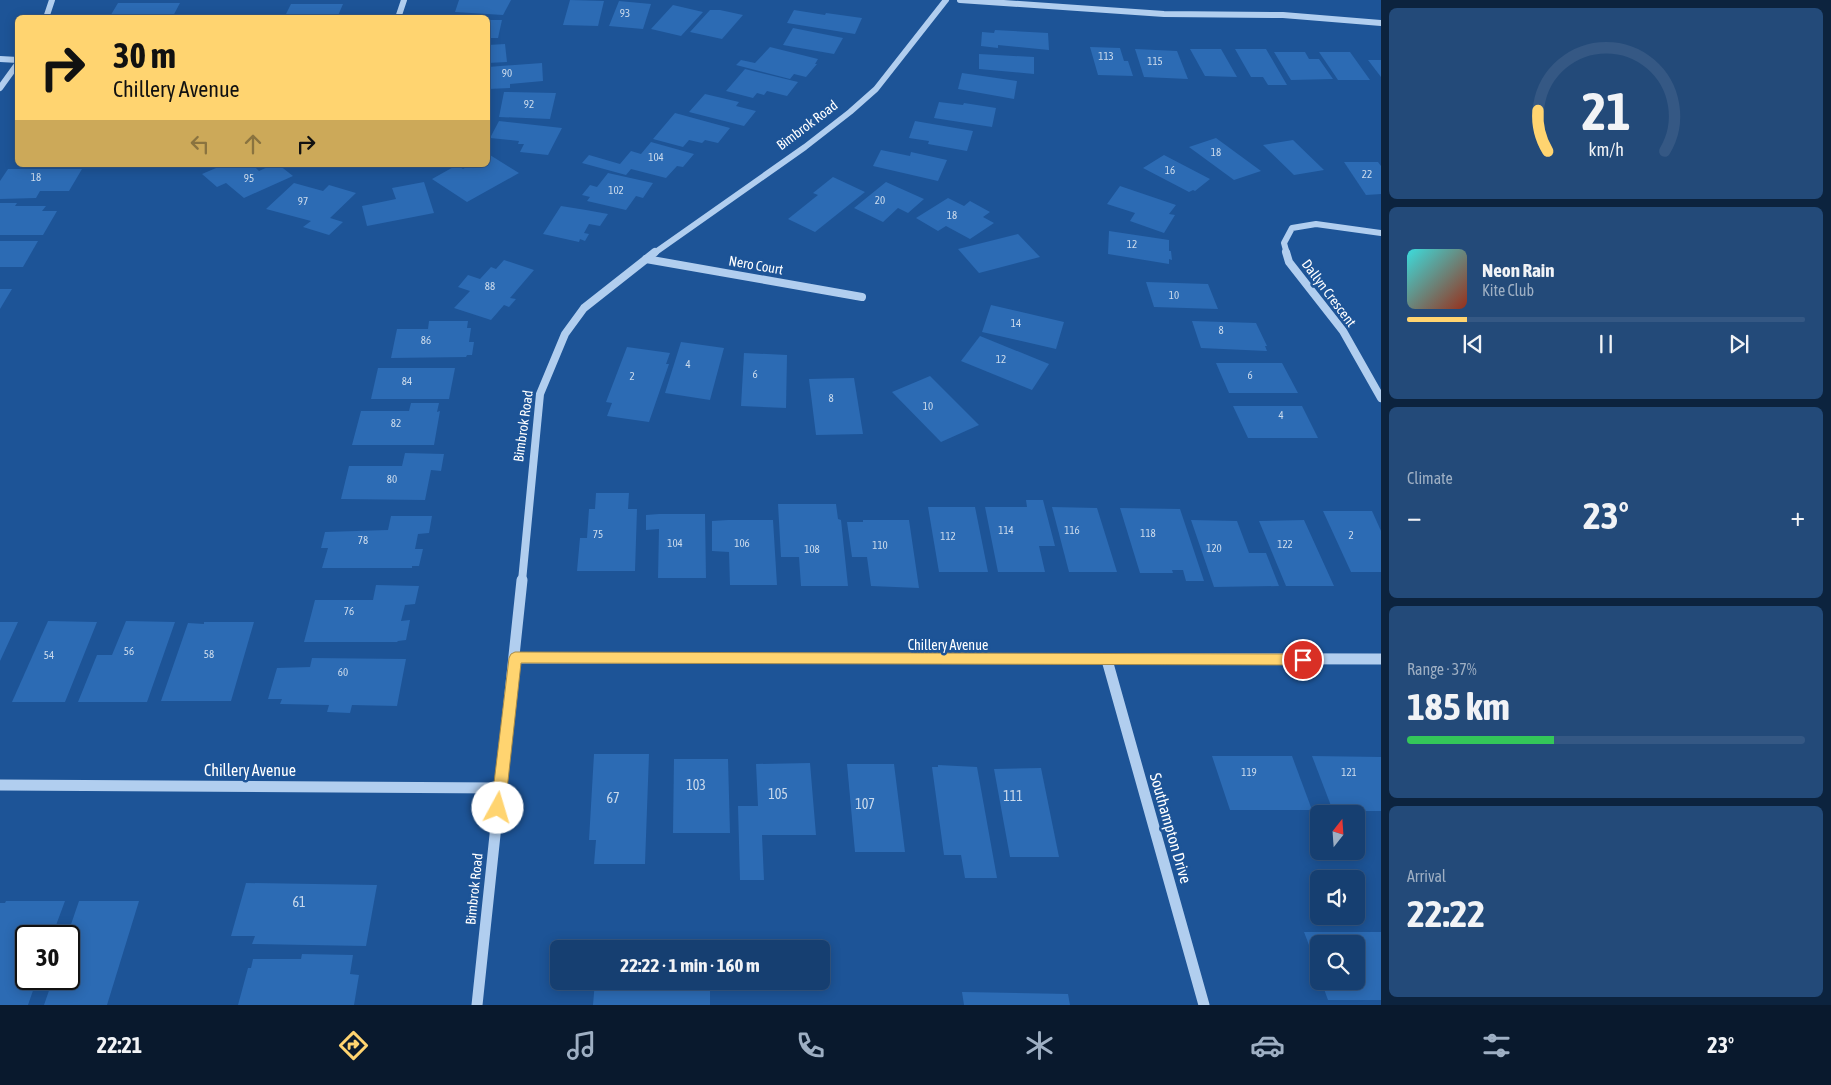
<!DOCTYPE html>
<meta charset="utf-8">
<style>
body{margin:0;font-family:"Asap Condensed",sans-serif;background:#234a79;color:#f1f3f6;height:100vh;display:flex;flex-direction:column;font-size:19px;white-space:nowrap}
*{box-sizing:border-box;margin:0}
p{font-size:16px;color:#9eafc3}
.icon{flex:none;width:28px;height:28px;fill:none;stroke:currentColor;stroke-width:2;stroke-linecap:round;stroke-linejoin:round}
.map{position:relative;flex:1;overflow:hidden}
.drawer{display:flex;flex-direction:column;gap:8px;padding:8px;background:#0c233e;width:450px}
.drawer>*{flex:none}
.banner{position:absolute;left:15px;top:15px;width:475px;height:152px;border-radius:8px;box-shadow:0 2px 12px #0003,0 0 0 1px #355884;background:#ffd470;color:#111;overflow:hidden}
.needle{width:32px;rotate:17deg}
.fabs{position:absolute;left:1310px;top:805px;display:grid;gap:10px}
.fabs a{display:grid;place-items:center;width:55px;height:55px;border-radius:8px;background:#163f71;box-shadow:0 2px 12px #0003,0 0 0 1px #355884;font-size:25px}
.speed{position:absolute;left:15px;top:925px;display:flex;gap:10px;font-size:25px;font-weight:700;text-align:center}
.speed>*{display:grid;place-content:center;width:65px;height:65px;border-radius:50%;background:#163f71;box-shadow:0 2px 12px #0003,0 0 0 1px #355884;line-height:1}
.speed .limit{border:2px solid #111;border-radius:8px;background:#fff;color:#111}
.pin{position:absolute;display:grid;place-items:center;width:42px;height:42px;color:#fff;margin:-21px;border:2px solid #fff;border-radius:50%;box-shadow:0 1px 5px #0007}
.me{position:absolute;width:55px;margin:-28px;rotate:6deg;stroke-linejoin:round;filter:drop-shadow(0 0 4px #0008)}
.turn{display:flex;align-items:center;gap:18px;height:105px;padding:0 15px;font-size:22px}
.turn .icon{width:65px;height:65px;stroke-width:2.5}
.turn b{display:block;font-size:35px;line-height:42px}
.lanes{display:flex;align-items:center;height:48px;padding:0 15px;background:#0003;justify-content:center;gap:25px;direction:ltr}
.lanes .off{opacity:.35}
.big{font-size:38px;font-weight:700;line-height:1.1}
.drawer .card{flex:1;display:flex;flex-direction:column;justify-content:center;gap:8px;min-width:0;padding:0 18px;border-radius:8px;background:#234a79}
.drawer .dial{align-items:center;gap:0}
.dial svg{height:130px;overflow:visible;fill:none;stroke:#355884;stroke-width:7;stroke-linecap:round;text-anchor:middle}
.dial text{fill:#f1f3f6;stroke:none}
.song{display:flex;align-items:center;gap:15px}
.cover{width:60px;height:60px;border-radius:8px;background:linear-gradient(135deg,hsl(180 70% 55%),hsl(10 70% 35%))}
.played{height:5px;border-radius:2px;background:linear-gradient(90deg,#ffd470 15%,#355884 15%)}
.keys{display:flex;justify-content:space-around;direction:ltr}
.heat{display:flex;justify-content:space-between;align-items:center;font-size:28px;direction:ltr}
.charge{height:8px;border-radius:4px;background:linear-gradient(90deg,#34c759 37%,#355884 0)}
.trip{position:absolute;left:550px;top:940px;width:280px;height:50px;border-radius:8px;background:#163f71;box-shadow:0 2px 12px #0003,0 0 0 1px #355884;font-weight:700;line-height:50px;text-align:center}
.menu{display:flex;height:80px;justify-content:space-around;align-items:center;background:#09192d;color:#9eafc3}
.menu .icon{width:35px;height:35px}
.menu .current{color:#ffd470}
.menu b{font-size:22px;color:#f1f3f6}
main{display:flex;flex:1;min-height:0}
.map>svg:first-child{display:block}
.building{fill:#2c6bb4}
.lines{fill:none;stroke-linecap:round;stroke-linejoin:round}
.minor-far2{stroke:#b1ceef;stroke-width:6}
.minor-far1{stroke:#b1ceef;stroke-width:8}
.minor{stroke:#b1ceef;stroke-width:11}
.route{fill:#ffd470;stroke:#a68a49}
.labels{text-anchor:middle;stroke-width:5;stroke-linejoin:round;paint-order:stroke}
.number-label{font-size:11px;fill:#cadaec}
.street-label{font-size:14px;fill:#fff;stroke:#1d5497}
.near-number-label{font-size:14px;fill:#cadaec}
.near-street-label{font-size:16px;fill:#fff;stroke:#1d5497}
</style>
<main>
<div class="map">
<svg width="1381" height="1005" viewBox="0 0 1381 1005">
<rect width="100%" height="100%" fill="#1d5497"/>
<g class="building">
<path d="M459,0H511L503,15L455,12Z"/>
<path d="M570,0L604,1L598,26L563,25Z"/>
<path d="M619,1L651,4L643,29L609,26Z"/>
<path d="M118,3H180L172,18H109Z"/>
<path d="M291,4H343L337,18H284Z"/>
<path d="M673,5L703,12L681,36L651,29Z"/>
<path d="M710,10H720L743,15L722,39L690,32Z"/>
<path d="M794,10L825,15L826,13L862,18L855,34L787,23Z"/>
<path d="M488,20H502L498,38H488Z"/>
<path d="M793,28L843,38L834,54L783,45Z"/>
<path d="M995,30L1048,33L1049,50L998,45V48L981,46L982,32L994,33Z"/>
<path d="M505,44L507,62L488,63V45Z"/>
<path d="M770,47L818,59L815,64H817L806,77L794,74L790,79L736,65L741,60L755,63Z"/>
<path d="M1090,47L1120,48L1124,61H1128L1133,76L1098,75Z"/>
<path d="M1135,49L1177,51L1188,79L1144,77Z"/>
<path d="M1190,49H1221L1237,77L1205,76Z"/>
<path d="M1235,49H1266L1287,85H1268L1263,77H1251Z"/>
<path d="M1274,52H1305L1309,59H1319L1333,79L1291,80Z"/>
<path d="M1319,52H1350L1370,80H1338Z"/>
<path d="M979,54L1034,57V74L979,69Z"/>
<path d="M1368,60H1381V77Z"/>
<path d="M542,63L543,81L510,84V88L488,89V67Z"/>
<path d="M745,69L798,82L787,96L767,91L764,95L757,93L753,98L726,91Z"/>
<path d="M962,73L1017,81L1014,99L958,89Z"/>
<path d="M504,92L556,93L550,119L499,117Z"/>
<path d="M705,94L739,102L736,106L756,111L744,126L689,112Z"/>
<path d="M939,102L963,105L964,103L996,108L992,127L934,118Z"/>
<path d="M675,113L730,128L718,143L705,140L702,143L689,140L683,147L653,139Z"/>
<path d="M499,121L562,128L548,155L520,152L524,144H518L519,141L490,138Z"/>
<path d="M915,121L973,131L967,151L928,144L929,141L909,138Z"/>
<path d="M1216,138L1261,171L1234,180L1189,147Z"/>
<path d="M1293,140L1324,170L1294,175L1263,145Z"/>
<path d="M651,142L694,154L683,167L677,166L666,178L631,169L626,175L582,163L589,155L620,164L631,151L641,154Z"/>
<path d="M881,150L910,156L911,152L947,160L938,181L873,166Z"/>
<path d="M490,155L519,173L467,202L432,179L457,165L463,169L470,165H488V156Z"/>
<path d="M1164,155L1210,179L1195,191L1193,190L1189,192L1143,168Z"/>
<path d="M1344,162H1378L1381,166V194L1366,195Z"/>
<path d="M223,165H235L238,168L245,165H253L259,171L272,165H279L293,176L244,198L226,183L217,187L202,174Z"/>
<path d="M8,169H82L69,191H40L36,198L0,199V181Z"/>
<path d="M608,173L653,183L643,198L636,196L626,210L587,201L590,197L582,195L590,185L597,187Z"/>
<path d="M833,177L865,192L815,232L788,219L818,195L813,193Z"/>
<path d="M424,182L434,213L367,226L362,206L396,199L392,188Z"/>
<path d="M886,182L924,199L908,213L898,208L883,222L854,208Z"/>
<path d="M294,183L323,191L329,185L356,193L330,218L343,222L329,235L303,227L311,221L266,209Z"/>
<path d="M1120,186L1176,205L1169,214L1175,215L1164,233L1130,221L1135,213L1107,204Z"/>
<path d="M948,198L964,206L970,201L990,212L983,217L994,223L970,239L946,226L938,231L916,218Z"/>
<path d="M0,203H17L15,206H46L42,211H57L43,235H0Z"/>
<path d="M561,206L586,210L608,214L600,226L589,224L584,233L589,234L585,241L580,239L579,242L543,234Z"/>
<path d="M1109,231L1169,240V251H1171L1172,260L1169,259V264L1108,254Z"/>
<path d="M1018,234L1040,257L979,273L958,249Z"/>
<path d="M0,241H38L23,267H0Z"/>
<path d="M504,260L534,270L510,298L516,299L509,307L504,305L491,320L454,308L470,291L458,287L468,275L480,279L491,267L496,269Z"/>
<path d="M1146,282L1208,284L1218,309L1154,307Z"/>
<path d="M0,289H12L0,309Z"/>
<path d="M991,305L1064,322L1056,349L982,332Z"/>
<path d="M429,321H468L467,328H471L469,342H474L472,355H467L466,357L391,358L397,329H428Z"/>
<path d="M1192,321L1256,323L1267,346H1265L1267,351L1201,348Z"/>
<path d="M980,336L1049,364L1032,390L961,361Z"/>
<path d="M681,342L724,348L710,400L665,393Z"/>
<path d="M627,347L670,353L666,364H669L649,422L607,416L612,403L606,402Z"/>
<path d="M744,353L787,355L786,408L741,406Z"/>
<path d="M1216,363H1282L1298,393H1229Z"/>
<path d="M378,368H455L449,399H371Z"/>
<path d="M930,376L979,425L941,442L892,392Z"/>
<path d="M854,378L863,434L816,435L809,379Z"/>
<path d="M411,403H439L437,412L440,411L434,445H352L361,411H409Z"/>
<path d="M1233,406H1302L1318,438H1248Z"/>
<path d="M405,453L444,454L441,471L431,470L425,500L341,499L349,466H402Z"/>
<path d="M596,493H629L628,509H637L635,571H577L580,538H587L589,509H595Z"/>
<path d="M1026,500H1043L1055,546H1039L1045,572H998L985,507H1027Z"/>
<path d="M778,504H836L838,519L841,520L848,586H801L799,557H781Z"/>
<path d="M928,507H975L988,572H939Z"/>
<path d="M1052,507L1097,508L1117,572H1069Z"/>
<path d="M1120,508L1180,509L1204,581H1186L1183,570H1172L1173,573H1140Z"/>
<path d="M1323,511H1372L1381,531V572H1351Z"/>
<path d="M659,514H705L706,578H658L659,529L646,530V515Z"/>
<path d="M391,516H432L429,533L418,534L415,549H423L419,566H412V568H322L328,548H321L325,532L388,530Z"/>
<path d="M728,520H773L777,585H730L729,552L712,551V521Z"/>
<path d="M863,520H909L919,588L871,586L867,557H852L847,522H863Z"/>
<path d="M1191,520L1237,521L1249,553H1266L1279,586L1214,587Z"/>
<path d="M1304,520L1334,586H1286L1259,521Z"/>
<path d="M376,585L419,586L415,604L405,605L401,621L410,620L406,640L398,641L397,642H304L315,600H373Z"/>
<path d="M48,621L97,622L65,702H12Z"/>
<path d="M126,621L175,622L147,702H78L97,655H112Z"/>
<path d="M0,622H18L0,661Z"/>
<path d="M204,622H254L231,701H161L188,623L204,624Z"/>
<path d="M312,658L406,659L397,706L352,705L350,713L327,712L329,705L280,704L282,699H268L277,668L310,667Z"/>
<path d="M594,754H649L645,864H594L596,840H589Z"/>
<path d="M1212,756H1292L1312,810H1230Z"/>
<path d="M1312,756L1381,757V811H1333Z"/>
<path d="M674,759H728L730,833H673Z"/>
<path d="M810,763L816,835H762L764,880H740L738,806H758L756,764Z"/>
<path d="M847,764H894L905,852H855Z"/>
<path d="M938,765L977,767L997,878H965L961,855H944L932,767H938Z"/>
<path d="M1041,768L1059,857H1010L994,769Z"/>
<path d="M246,883L377,885L366,946L252,944L255,936H231Z"/>
<path d="M6,901H65L52,936H26V979H37L28,1005H0V903H5Z"/>
<path d="M79,901H139L107,1005H44L53,979H69V936H67Z"/>
<path d="M1304,932H1381V1000H1328L1321,981H1356V944H1319V977H1316L1309,959L1314,958Z"/>
<path d="M302,954L353,955L350,974L359,975L354,1005H238L248,968H251L253,959H301Z"/>
<path d="M595,981H710V1005H593Z"/>
<path d="M962,992L1068,994L1070,1005H964Z"/>
</g>
<g class="lines">
<g class="minor-far2">
<path d="M960,0L1164,14L1283,15L1381,23"/>
<path d="M46,18L52,0"/>
<path d="M398,18L404,0"/>
<path d="M0,59L18,60"/>
<path d="M0,88L18,63"/>
<path d="M653,254L805,147L850,112L876,89L946,0"/>
<path d="M1287,254L1284,243L1292,228L1316,224L1381,233"/>
</g>
<g class="minor-far1">
<path d="M1286,252L1289,262L1343,331L1381,398"/>
<path d="M646,259L862,297"/>
<path d="M522,581L540,394L565,334L584,308L655,252"/>
</g>
<g class="minor">
<path d="M515,658L1381,659"/>
<path d="M1107,660L1204,1005"/>
<path d="M0,785L500,788"/>
<path d="M477,1005L522,580"/>
</g>
</g>
<path class="route" d="M515,652L1303,654L1307,656L1309,660L1307,663L1303,665L521,663L505,808L503,812L498,814L493,812L491,808L509,658L511,654Z"/>
<g class="labels">
<g class="number-label">
<text x="625" y="17">93</text>
<text x="1106" y="60">113</text>
<text x="1155" y="65">115</text>
<text x="507" y="77">90</text>
<text x="529" y="108">92</text>
<text x="1216" y="156">18</text>
<text x="656" y="161">104</text>
<text x="1170" y="174">16</text>
<text x="1367" y="178">22</text>
<text x="36" y="181">18</text>
<text x="249" y="182">95</text>
<text x="616" y="194">102</text>
<text x="880" y="204">20</text>
<text x="303" y="205">97</text>
<text x="952" y="219">18</text>
<text x="1132" y="248">12</text>
<text x="490" y="290">88</text>
<text x="1174" y="299">10</text>
<text x="1016" y="327">14</text>
<text x="1221" y="334">8</text>
<text x="426" y="344">86</text>
<text x="1001" y="363">12</text>
<text x="688" y="368">4</text>
<text x="755" y="378">6</text>
<text x="1250" y="379">6</text>
<text x="632" y="380">2</text>
<text x="407" y="385">84</text>
<text x="831" y="402">8</text>
<text x="928" y="410">10</text>
<text x="1281" y="419">4</text>
<text x="396" y="427">82</text>
<text x="392" y="483">80</text>
<text x="1006" y="534">114</text>
<text x="1072" y="534">116</text>
<text x="1148" y="537">118</text>
<text x="598" y="538">75</text>
<text x="1351" y="539">2</text>
<text x="948" y="540">112</text>
<text x="363" y="544">78</text>
<text x="675" y="547">104</text>
<text x="742" y="547">106</text>
<text x="1285" y="548">122</text>
<text x="880" y="549">110</text>
<text x="1214" y="552">120</text>
<text x="812" y="553">108</text>
<text x="349" y="615">76</text>
<text x="129" y="655">56</text>
<text x="209" y="658">58</text>
<text x="49" y="659">54</text>
<text x="343" y="676">60</text>
<text x="1249" y="776">119</text>
<text x="1349" y="776">121</text>
</g>
<g class="street-label">
<text transform="translate(807 125) rotate(-37)" y="5">Bimbrok Road</text>
<text transform="translate(756 265) rotate(10)" y="5">Nero Court</text>
<text transform="translate(1329 293) rotate(53)" y="5">Dallyn Crescent</text>
<text transform="translate(523 426) rotate(-82)" y="5">Bimbrok Road</text>
<text x="948" y="650">Chillery Avenue</text>
<text transform="translate(474 889) rotate(-84)" y="5">Bimbrok Road</text>
</g>
<g class="near-number-label">
<text x="696" y="790">103</text>
<text x="778" y="799">105</text>
<text x="1013" y="801">111</text>
<text x="613" y="803">67</text>
<text x="865" y="809">107</text>
<text x="299" y="907">61</text>
</g>
<g class="near-street-label">
<text x="250" y="776">Chillery Avenue</text>
<text transform="translate(1171 828) rotate(74)" y="6">Southampton Drive</text>
</g>
</g>
</svg>
<div class="fabs">
<a><svg class="needle" viewBox="-14 -14 28 28"><path d="M0-13l5 13h-10z" fill="#e53935"/><path d="M0 13l5-13h-10z" fill="#9eafc3"/></svg></a>
<a><svg class="icon" aria-label="sound" viewBox="0 0 24 24"><path d="M4 9h4l5-4v14l-5-4H4zM17 9q2 3 0 6"/></svg></a>
<a><svg class="icon" aria-label="search" viewBox="0 0 24 24"><circle cx="10" cy="10" r="6"/><path d="M15 15l6 6"/></svg></a>
</div>
<div class="speed"><div class="limit">30</div></div>
<div class="pin" style="left:1303px;top:660px;background:#d93025"><svg class="icon" aria-label="arrive" viewBox="0 0 24 24"><path d="M6 21V4h12l-3 4 3 4H6"/></svg></div>
<svg class="me" style="left:498px;top:808px" viewBox="-20 -20 40 40"><circle r="19" fill="#fff"/><path d="M0-13L10 11 0 6-10 11z" fill="#ffd470"/></svg>
<div class="trip">22:22 · 1 min · 160 m</div>
<div class="banner">
<div class="turn"><svg class="icon" aria-label="right" viewBox="0 0 24 24"><path d="M7 20v-9h11M14 6l5 5-5 5"/></svg><div><b>30 m</b>Chillery Avenue</div></div>
<div class="lanes"><svg class="icon off" aria-label="left" viewBox="0 0 24 24"><path d="M17 20v-9H6M10 6l-5 5 5 5"/></svg><svg class="icon off" aria-label="ahead" viewBox="0 0 24 24"><path d="M12 20V5M6 11l6-6 6 6"/></svg><svg class="icon" aria-label="right" viewBox="0 0 24 24"><path d="M7 20v-9h11M14 6l5 5-5 5"/></svg></div>
</div>
</div>
<section class="drawer">
<div class="card dial"><svg viewBox="0 0 100 80">
<path d="M14 69A42 42 0 1 1 86 69"/>
<path d="M14 69A42 42 0 0 1 8 44" stroke="#ffd470"/>
<text x="50" y="56" font-size="32" font-weight="700">21</text>
<text x="50" y="72" font-size="11">km/h</text>
</svg></div>
<div class="card">
<div class="song"><i class="cover"></i><div><b>Neon Rain</b><p>Kite Club</p></div></div>
<div class="played"></div>
<div class="keys"><svg class="icon" aria-label="previous" viewBox="0 0 24 24"><path d="M18 5L8 12l10 7zM5 5v14"/></svg><svg class="icon" aria-label="pause" viewBox="0 0 24 24"><path d="M8 5v14M16 5v14"/></svg><svg class="icon" aria-label="next" viewBox="0 0 24 24"><path d="M6 5l10 7-10 7zM19 5v14"/></svg></div>
</div>
<div class="card"><p>Climate</p>
<div class="heat"><a>−</a><b class="big">23°</b><a>+</a></div>
</div>
<div class="card"><p>Range · 37%</p><b class="big">185 km</b><div class="charge"></div></div>
<div class="card"><p>Arrival</p><b class="big">22:22</b></div>
</section>
</main>
<nav class="menu">
<b>22:21</b>
<svg class="icon current" aria-label="directions" viewBox="0 0 24 24"><path d="M12 3l9 9-9 9-9-9zM9 14v-3h6M13 9l2 2-2 2"/></svg>
<svg class="icon" aria-label="music" viewBox="0 0 24 24"><path d="M9 18V5l10-2v13"/><circle cx="6" cy="18" r="3"/><circle cx="16" cy="16" r="3"/></svg>
<svg class="icon" aria-label="phone" viewBox="0 0 24 24"><path d="M5 4h4l2 5-3 2q2 4 5 5l2-3 5 2v4C11 20 4 13 5 4z"/></svg>
<svg class="icon" aria-label="climate" viewBox="0 0 24 24"><path d="M12 3v18M4 7l16 10M4 17L20 7"/></svg>
<svg class="icon" aria-label="car" viewBox="0 0 24 24"><path d="M5 17H2v-5l4-1 3-4h7l3 4 3 1v5h-3M9 17h6M6 11h13"/><circle cx="7" cy="17" r="2"/><circle cx="17" cy="17" r="2"/></svg>
<svg class="icon" aria-label="filters" viewBox="0 0 24 24"><path d="M4 7h16M4 17h16"/><circle cx="9" cy="7" r="2"/><circle cx="15" cy="17" r="2"/></svg>
<b>23°</b>
</nav>
